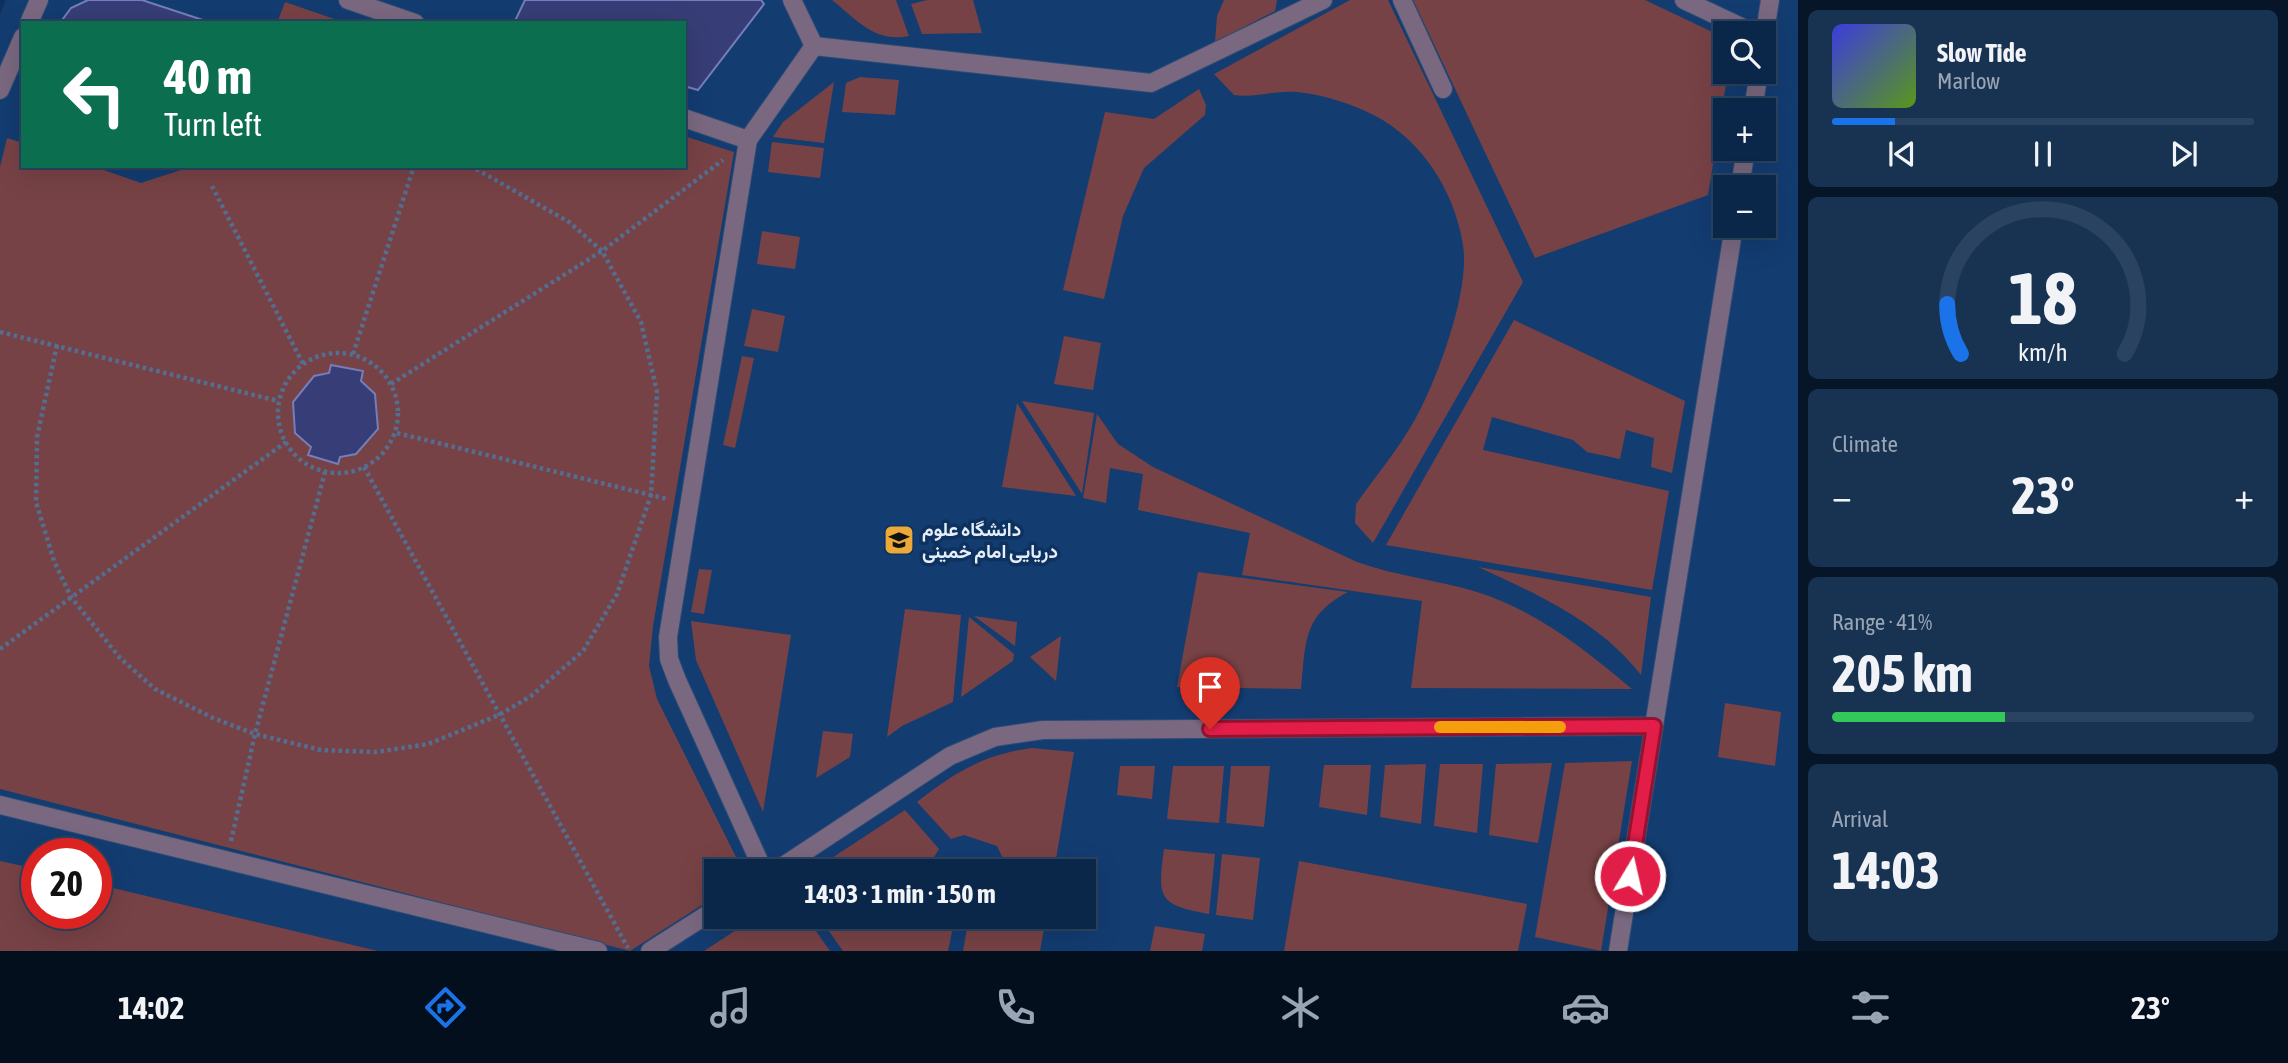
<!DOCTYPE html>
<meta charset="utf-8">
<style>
body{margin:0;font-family:"Asap Condensed",Vazirmatn,sans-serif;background:#183252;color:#f1f3f6;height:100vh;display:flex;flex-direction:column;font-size:26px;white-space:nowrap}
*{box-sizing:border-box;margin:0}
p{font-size:23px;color:#99a5b4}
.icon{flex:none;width:38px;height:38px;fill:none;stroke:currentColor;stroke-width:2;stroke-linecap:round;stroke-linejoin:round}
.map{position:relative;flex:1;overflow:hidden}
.side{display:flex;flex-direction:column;gap:10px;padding:10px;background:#061528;width:490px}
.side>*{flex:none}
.hud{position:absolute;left:21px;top:21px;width:665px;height:147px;border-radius:0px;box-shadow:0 7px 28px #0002,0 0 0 2px #2a4360;background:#0b6e4f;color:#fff;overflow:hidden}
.fabs{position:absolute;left:1713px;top:21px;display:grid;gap:14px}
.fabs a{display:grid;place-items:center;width:63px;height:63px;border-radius:0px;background:#0a2648;box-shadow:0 7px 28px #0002,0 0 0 2px #2a4360;font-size:35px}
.speed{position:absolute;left:21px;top:838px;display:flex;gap:14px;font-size:35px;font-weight:700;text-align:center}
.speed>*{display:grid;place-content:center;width:91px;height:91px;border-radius:50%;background:#0a2648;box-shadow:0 7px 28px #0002,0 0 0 2px #2a4360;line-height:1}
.speed .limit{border:10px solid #d22;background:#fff;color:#111}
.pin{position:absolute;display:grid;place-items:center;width:60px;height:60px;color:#fff;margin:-72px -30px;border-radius:50% 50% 50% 0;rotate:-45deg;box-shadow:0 0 7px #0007}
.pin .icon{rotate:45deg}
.me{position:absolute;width:77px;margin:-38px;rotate:9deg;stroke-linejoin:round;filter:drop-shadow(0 0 5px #0008)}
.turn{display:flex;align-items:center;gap:24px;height:147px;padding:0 28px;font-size:32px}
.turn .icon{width:91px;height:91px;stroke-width:2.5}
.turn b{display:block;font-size:49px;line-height:60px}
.big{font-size:52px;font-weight:700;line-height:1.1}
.side .tile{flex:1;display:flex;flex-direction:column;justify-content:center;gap:10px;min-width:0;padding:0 24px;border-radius:10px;background:#183252}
.side .dial{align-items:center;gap:0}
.dial svg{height:182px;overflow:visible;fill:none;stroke:#2a4360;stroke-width:7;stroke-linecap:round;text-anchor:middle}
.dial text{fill:#f1f3f6;stroke:none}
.song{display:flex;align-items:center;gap:21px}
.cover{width:84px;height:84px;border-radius:10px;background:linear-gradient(135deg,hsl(240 70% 55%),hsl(90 70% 35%))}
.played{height:7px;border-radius:4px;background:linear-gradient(90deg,#1a73e8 15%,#2a4360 15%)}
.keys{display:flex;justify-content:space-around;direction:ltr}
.heat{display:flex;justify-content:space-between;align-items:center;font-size:38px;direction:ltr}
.charge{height:10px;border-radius:5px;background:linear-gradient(90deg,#34c759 41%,#2a4360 0)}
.trip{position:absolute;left:704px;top:859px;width:392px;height:70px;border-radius:0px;background:#0a2648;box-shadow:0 7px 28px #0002,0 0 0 2px #2a4360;font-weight:700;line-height:70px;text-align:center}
.dock{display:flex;height:112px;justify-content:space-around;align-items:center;background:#040f1d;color:#99a5b4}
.dock .icon{width:49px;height:49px}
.dock .active{color:#1a73e8}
.dock b{font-size:32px;color:#f1f3f6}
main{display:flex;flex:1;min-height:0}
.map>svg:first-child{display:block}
.built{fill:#133c71;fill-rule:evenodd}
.green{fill:#774245}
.building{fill:#373d76;stroke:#757eba;stroke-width:2}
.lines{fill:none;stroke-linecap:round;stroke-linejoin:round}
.minor-casing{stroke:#2c4c76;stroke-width:20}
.path{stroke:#536e91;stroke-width:4.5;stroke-dasharray:3.5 3.5;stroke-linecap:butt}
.minor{stroke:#796880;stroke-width:18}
.route-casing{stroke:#92132f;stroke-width:18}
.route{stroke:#e11d48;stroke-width:12}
.slow{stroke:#f59e0b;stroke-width:12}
.labels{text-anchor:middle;stroke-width:7;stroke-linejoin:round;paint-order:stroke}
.poi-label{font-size:19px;font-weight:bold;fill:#e6eefa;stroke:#0e3260;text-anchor:start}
</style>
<main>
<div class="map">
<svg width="1798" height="951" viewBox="0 0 1798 951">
<rect width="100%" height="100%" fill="#0e3260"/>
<path class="built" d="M6,0H1798V951H0V15ZM23,23H684V166H23ZM1726,33H1764V72H1726ZM1726,110H1764V149H1726ZM1726,187H1764V226H1726ZM37,854H96V914H37ZM716,872H1083V917H716Z"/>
<g class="green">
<path d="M832,0H896L909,36C875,43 857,20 832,0Z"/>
<path d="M927,0H973L982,33L922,34L911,4Z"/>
<path d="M1224,0H1277L1275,11L1215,42L1217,16Z"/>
<path d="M1350,0H1388L1523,282L1373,543L1355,523L1356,504C1378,473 1405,441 1421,408C1441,368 1470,288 1463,245C1454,188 1418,133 1363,110C1343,101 1319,94 1297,92C1276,90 1255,98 1234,95L1214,74Z"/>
<path d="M1413,0H1645L1725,38L1726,72H1728L1708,195L1535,258Z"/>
<path d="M285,2L346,23H277Z"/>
<path d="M860,77L899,80L895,115L842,112L846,83Z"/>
<path d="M834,82L824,143L773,137L783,122Z"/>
<path d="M1199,89L1206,105L1205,115L1144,168L1123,216L1104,299L1063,290L1105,112L1154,119Z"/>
<path d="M684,136L734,152L653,626L649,666L657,699L737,859L739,871L716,872V896L630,951L0,789V167L7,138L23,143V166H92L141,183L193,166H684Z"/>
<path d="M772,142L824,148L820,178L768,172Z"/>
<path d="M762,231L800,237L795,269L757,264Z"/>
<path d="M752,309L785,316L778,352L744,346Z"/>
<path d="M1514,320L1685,401L1672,473L1651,467L1654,438L1626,430L1620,459L1587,452L1573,440L1492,417L1483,450L1669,491L1652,590L1386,545Z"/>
<path d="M1064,336L1101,343L1093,390L1054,384Z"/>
<path d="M742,356L754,358L735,448L723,445Z"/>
<path d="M1022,401L1094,413L1082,494Z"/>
<path d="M1017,403L1076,496L1002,487Z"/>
<path d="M1097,414L1118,444L1153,467L1357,562C1396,576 1438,580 1477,592C1535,610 1586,650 1632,689L1411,688L1422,601L1242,575L1250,533L1138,510L1143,474L1110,468L1106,503L1083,498Z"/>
<path d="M1478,567L1651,597L1641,675C1600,622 1537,594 1478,567Z"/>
<path d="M699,569L712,570L704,614L691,612Z"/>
<path d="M1198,572L1348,592C1302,616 1306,643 1301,689L1177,687Z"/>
<path d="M905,609L961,615L953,702L902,726L887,737Z"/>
<path d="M974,616L1017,622L1015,646Z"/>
<path d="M969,617L1014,654L1013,661L961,697Z"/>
<path d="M691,621L791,635L763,812L696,660Z"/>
<path d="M1061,636L1056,681L1030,657Z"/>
<path d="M1725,703L1781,712L1775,766L1718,757Z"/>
<path d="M823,731L853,734L850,757L816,778Z"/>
<path d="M1032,748L1074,752L1054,871H1009L997,846L964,835L951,839L917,802C956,772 982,755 1032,748Z"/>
<path d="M1632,761L1601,951L1535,937L1565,763Z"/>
<path d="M1552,763L1538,843L1489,835L1496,764Z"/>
<path d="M1426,764L1421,824L1380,817L1385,765Z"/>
<path d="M1440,764H1483L1477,833L1434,826Z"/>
<path d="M1324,765H1371L1367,815L1319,807Z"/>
<path d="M1120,766H1155L1152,799L1117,795Z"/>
<path d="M1173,766H1224L1219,823L1167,819Z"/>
<path d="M1231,766H1270L1264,827L1226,823Z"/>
<path d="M905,810L939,849L928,867L930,871H812Z"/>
<path d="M1164,849L1215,854L1209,914C1159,905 1157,899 1164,849Z"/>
<path d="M1222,854L1260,858L1253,920L1216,915Z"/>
<path d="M0,861L37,869V914H96V884L378,951H0Z"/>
<path d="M1299,861L1527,904L1518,951H1284Z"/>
<path d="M756,917H806L830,951H704Z"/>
<path d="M819,917H955L948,951H843Z"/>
<path d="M969,917H1046L1040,951H963Z"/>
<path d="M1155,926L1205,934L1202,951H1150Z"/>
</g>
<g class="building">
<path d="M88,0H142L212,23H60L71,8Z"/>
<path d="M525,0H761L764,4L698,90L684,86V23H514Z"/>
<path d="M331,365L363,371L361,381L375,394L378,429L356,454L340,457L338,464L308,455L311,447L295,433L293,402L314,376L329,373Z"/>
</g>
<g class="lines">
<g class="minor-casing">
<g id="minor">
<path d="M348,0L415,23"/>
<path d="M792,0L814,46"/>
<path d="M1402,0L1443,89"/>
<path d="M1684,0L1754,33"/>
<path d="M29,23L39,0"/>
<path d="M1764,38L1770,0"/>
<path d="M0,90L23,37"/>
<path d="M1753,110L1759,72"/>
<path d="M684,118L748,140"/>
<path d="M1740,187L1746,149"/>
<path d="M0,805L598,951"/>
<path d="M764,872L677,680L669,659L668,637L748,140L814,46L1151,83L1323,0"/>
<path d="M774,872L950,756L995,737L1043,730L1654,726"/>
<path d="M650,951L716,909"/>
<path d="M1618,951L1734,226"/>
</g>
</g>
<g class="path">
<path d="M212,186L303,364"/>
<path d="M0,332L278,401"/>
<path d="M57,345L37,437L36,502L54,561L71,597L120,658L155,689L213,718L255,734L321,750L376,752L428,744L499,715L531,696L583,651L617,594L651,495L657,392L641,322L602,251L569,222L471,166"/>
<circle cx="338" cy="413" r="60"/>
<path d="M353,354L414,166"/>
<path d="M391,384L602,251L723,160"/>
<path d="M397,433L667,499"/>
<path d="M364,467L628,948"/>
<path d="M0,649L286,442"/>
<path d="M231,841L255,734L325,472"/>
</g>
<use href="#minor" class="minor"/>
</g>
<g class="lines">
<g class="route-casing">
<path id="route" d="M1210,729L1654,726L1630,876"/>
</g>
<use href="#route" class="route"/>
<path class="slow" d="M1440,727H1560"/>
</g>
<defs>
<g id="university-square" transform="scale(1.575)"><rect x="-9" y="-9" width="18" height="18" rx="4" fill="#eba939" stroke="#0e3260"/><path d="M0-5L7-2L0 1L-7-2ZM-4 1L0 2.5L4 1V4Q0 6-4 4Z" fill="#111"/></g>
</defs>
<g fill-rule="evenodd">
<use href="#university-square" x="899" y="540"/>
</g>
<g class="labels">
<g class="poi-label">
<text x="922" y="536">دانشگاه علوم<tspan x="922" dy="22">دریایی امام خمینی</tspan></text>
</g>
</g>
</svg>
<div class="fabs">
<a><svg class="icon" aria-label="search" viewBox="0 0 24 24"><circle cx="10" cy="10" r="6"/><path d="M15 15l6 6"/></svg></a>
<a>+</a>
<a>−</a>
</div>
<div class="speed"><div class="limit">20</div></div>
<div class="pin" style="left:1210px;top:729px;background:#d93025"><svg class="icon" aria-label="arrive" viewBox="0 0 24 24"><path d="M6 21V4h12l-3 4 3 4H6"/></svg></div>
<svg class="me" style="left:1630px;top:876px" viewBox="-20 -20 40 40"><circle r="17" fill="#e11d48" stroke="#fff" stroke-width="3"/><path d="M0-11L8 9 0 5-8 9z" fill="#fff"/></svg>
<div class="trip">14:03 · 1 min · 150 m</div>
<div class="hud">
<div class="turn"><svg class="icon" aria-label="left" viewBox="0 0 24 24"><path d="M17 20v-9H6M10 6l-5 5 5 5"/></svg><div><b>40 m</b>Turn left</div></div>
</div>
</div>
<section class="side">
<div class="tile">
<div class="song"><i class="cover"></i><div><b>Slow Tide</b><p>Marlow</p></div></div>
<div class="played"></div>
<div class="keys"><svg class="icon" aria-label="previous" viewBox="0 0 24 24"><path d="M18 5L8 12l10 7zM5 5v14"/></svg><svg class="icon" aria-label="pause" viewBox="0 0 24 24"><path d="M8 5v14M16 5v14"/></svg><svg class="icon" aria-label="next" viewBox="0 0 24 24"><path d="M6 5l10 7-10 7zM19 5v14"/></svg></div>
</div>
<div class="tile dial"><svg viewBox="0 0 100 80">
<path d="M14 69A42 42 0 1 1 86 69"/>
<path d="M14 69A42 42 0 0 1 8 47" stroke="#1a73e8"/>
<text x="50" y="56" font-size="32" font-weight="700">18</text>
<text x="50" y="72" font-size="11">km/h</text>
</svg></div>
<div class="tile"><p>Climate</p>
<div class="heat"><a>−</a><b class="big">23°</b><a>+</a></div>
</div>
<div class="tile"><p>Range · 41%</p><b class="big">205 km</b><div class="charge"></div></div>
<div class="tile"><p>Arrival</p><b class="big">14:03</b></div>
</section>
</main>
<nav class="dock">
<b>14:02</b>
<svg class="icon active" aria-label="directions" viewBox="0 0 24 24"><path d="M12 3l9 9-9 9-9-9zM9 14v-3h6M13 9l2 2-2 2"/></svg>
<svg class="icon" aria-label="music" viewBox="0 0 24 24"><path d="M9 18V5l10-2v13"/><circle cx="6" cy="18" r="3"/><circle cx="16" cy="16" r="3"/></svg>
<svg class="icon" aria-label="phone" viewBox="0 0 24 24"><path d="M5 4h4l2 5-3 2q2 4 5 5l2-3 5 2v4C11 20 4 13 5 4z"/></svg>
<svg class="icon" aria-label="climate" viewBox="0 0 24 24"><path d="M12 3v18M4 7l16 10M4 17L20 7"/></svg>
<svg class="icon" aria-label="car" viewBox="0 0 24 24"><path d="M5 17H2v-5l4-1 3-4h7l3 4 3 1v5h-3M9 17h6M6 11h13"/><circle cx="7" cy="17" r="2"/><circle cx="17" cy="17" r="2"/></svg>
<svg class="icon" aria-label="filters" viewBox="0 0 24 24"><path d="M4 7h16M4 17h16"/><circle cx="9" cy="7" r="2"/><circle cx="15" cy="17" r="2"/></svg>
<b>23°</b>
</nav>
